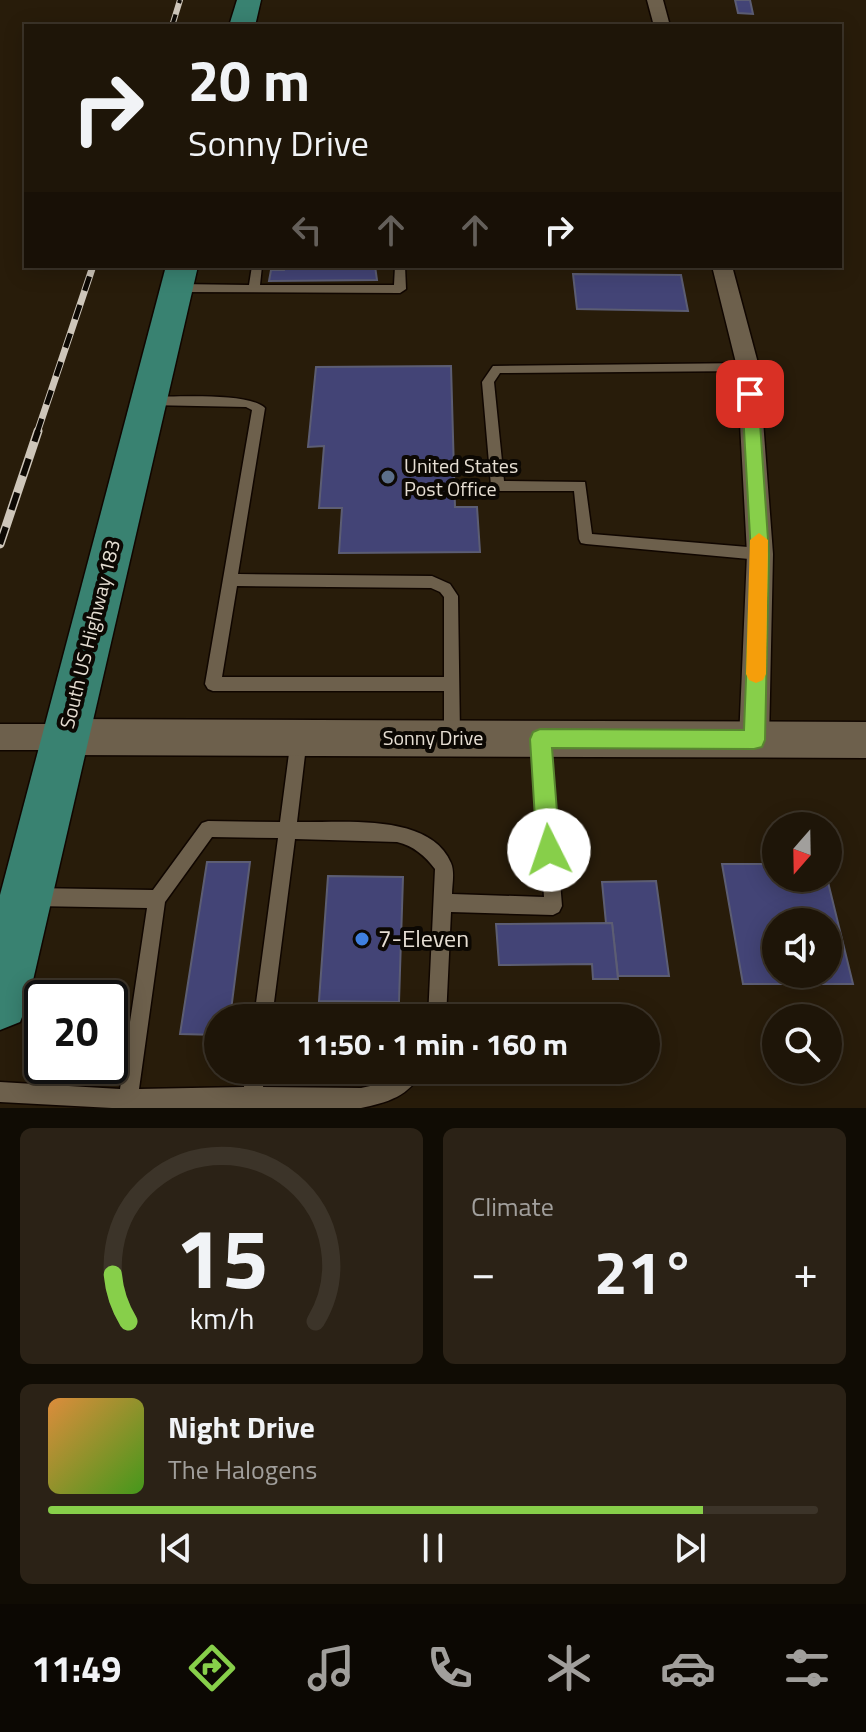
<!DOCTYPE html>
<meta charset="utf-8">
<style>
body{margin:0;font-family:"Titillium Web",sans-serif;background:#2b2216;color:#f1f3f6;height:100vh;display:flex;flex-direction:column;font-size:30px;white-space:nowrap}
*{box-sizing:border-box;margin:0}
p{font-size:26px;color:#a19f9c}
.icon{flex:none;width:44px;height:44px;fill:none;stroke:currentColor;stroke-width:2;stroke-linecap:round;stroke-linejoin:round}
.map{position:relative;height:1108px;overflow:hidden}
.side{display:flex;flex-direction:column;gap:20px;padding:20px;background:#100c04;flex:1}
.side>*{flex:none}
.banner{position:absolute;left:24px;top:24px;width:818px;height:244px;border-radius:0px;box-shadow:0 4px 20px #0003,0 0 0 2px #3c3429;background:#1e1508;color:#f1f3f6;overflow:hidden}
.needle{width:52px;rotate:200deg}
.tools{position:absolute;left:762px;top:812px;display:grid;gap:16px}
.tools a{display:grid;place-items:center;width:80px;height:80px;border-radius:50%;background:#1e1508;box-shadow:0 4px 20px #0003,0 0 0 2px #3c3429;font-size:40px}
.speed{position:absolute;left:24px;top:980px;display:flex;gap:16px;font-size:40px;font-weight:700;text-align:center}
.speed>*{display:grid;place-content:center;width:104px;height:104px;border-radius:50%;background:#1e1508;box-shadow:0 4px 20px #0003,0 0 0 2px #3c3429;line-height:1}
.speed .limit{border:4px solid #111;border-radius:12px;background:#fff;color:#111}
.pin{position:absolute;display:grid;place-items:center;width:68px;height:68px;color:#fff;margin:-34px;border-radius:16px;box-shadow:0 4px 12px #0006}
.me{position:absolute;width:88px;margin:-44px;rotate:356deg;stroke-linejoin:round;filter:drop-shadow(0 0 6px #0008)}
.turn{display:flex;align-items:center;gap:28px;height:168px;padding:0 32px;font-size:36px}
.turn .icon{width:104px;height:104px;stroke-width:2.5}
.turn b{display:block;font-size:56px;line-height:68px}
.lanes{display:flex;align-items:center;height:76px;padding:0 32px;background:#0003;justify-content:center;gap:40px;direction:ltr}
.lanes .off{opacity:.35}
.big{font-size:60px;font-weight:700;line-height:1.1}
.side .tile{flex:1;display:flex;flex-direction:column;justify-content:center;gap:12px;min-width:0;padding:0 28px;border-radius:12px;background:#2b2216}
.side .dial{align-items:center;gap:0}
.dial svg{height:208px;overflow:visible;fill:none;stroke:#3c3429;stroke-width:7;stroke-linecap:round;text-anchor:middle}
.dial text{fill:#f1f3f6;stroke:none}
.song{display:flex;align-items:center;gap:24px}
.cover{width:96px;height:96px;border-radius:12px;background:linear-gradient(135deg,hsl(30 70% 55%),hsl(100 70% 35%))}
.played{height:8px;border-radius:4px;background:linear-gradient(90deg,#87cf4a 85%,#3c3429 85%)}
.keys{display:flex;justify-content:space-around;direction:ltr}
.heat{display:flex;justify-content:space-between;align-items:center;font-size:44px;direction:ltr}
.side .tiles{flex:1;display:grid;gap:20px;grid-template-columns:1fr 1fr}
.tile:last-child{grid-column:span 2}
.trip{position:absolute;left:204px;top:1004px;width:456px;height:80px;border-radius:40px;background:#1e1508;box-shadow:0 4px 20px #0003,0 0 0 2px #3c3429;font-weight:700;line-height:80px;text-align:center}
.tabs{display:flex;height:128px;justify-content:space-around;align-items:center;background:#0c0803;color:#a19f9c}
.tabs .icon{width:56px;height:56px}
.tabs .active{color:#87cf4a}
.tabs b{font-size:36px;color:#f1f3f6}
.map>svg:first-child{display:block}
.building{fill:#434476;stroke:#5c5d73;stroke-width:2;fill-rule:evenodd}
.lines{fill:none;stroke-linecap:round;stroke-linejoin:round}
.service-casing{stroke:#100600;stroke-width:3}
.minor-casing{stroke:#100600;stroke-width:3}
.tertiary-casing{stroke:#100600;stroke-width:3}
.primary-casing{stroke:#100600;stroke-width:3}
.service{fill:#6d604c;fill-rule:evenodd}
.minor{fill:#6d604c;fill-rule:evenodd}
.tertiary{fill:#6d604c;fill-rule:evenodd}
.primary{fill:#398271;fill-rule:evenodd}
.rail-far2-casing{stroke:#cec6ba;stroke-width:6}
.rail-far1-casing{stroke:#cec6ba;stroke-width:7}
.rail-casing{stroke:#cec6ba;stroke-width:9}
.rail-far2{stroke:#0c0803;stroke-width:4;stroke-dasharray:12;stroke-linecap:butt}
.rail-far1{stroke:#0c0803;stroke-width:5;stroke-dasharray:15;stroke-linecap:butt}
.rail{stroke:#0c0803;stroke-width:6;stroke-dasharray:18;stroke-linecap:butt}
.route{fill:#87cf4a;stroke:#588730;stroke-width:2}
.slow{fill:#f59e0b}
.service-dot{fill:#5c6f8a;stroke:#0c0803;stroke-width:3}
.shop-dot{fill:#3f7fe0;stroke:#0c0803;stroke-width:3}
.labels{text-anchor:middle;stroke-width:8;stroke-linejoin:round;paint-order:stroke}
.poi-label{font-size:20px;fill:#e6ded3;stroke:#0c0803;text-anchor:start}
.street-label{font-size:20px;fill:#e6ded3;stroke:#0c0803}
.near-poi-label{font-size:24px;fill:#e6ded3;stroke:#0c0803;text-anchor:start}
</style>
<div class="map">
<svg width="866" height="1108" viewBox="0 0 866 1108">
<rect width="100%" height="100%" fill="#281c0a"/>
<g class="building">
<path d="M735,0H750L753,14L738,13Z"/>
<path d="M285,266H375L377,280L269,281L271,270H284Z"/>
<path d="M573,274L681,275L688,311L577,309Z"/>
<path d="M451,366L455,507H477L480,552L339,553L342,508H319L324,446L308,447L316,367Z"/>
<path d="M207,862H250L230,1018H218V1035L180,1034Z"/>
<path d="M722,864H776V878H827L853,984H743ZM776,922H828V974H776Z"/>
<path d="M328,876L403,877L399,1002L319,1001Z"/>
<path d="M656,881L669,976H618L612,923H606L602,882Z"/>
<path d="M612,923L618,979H593L592,964L499,965L496,924Z"/>
</g>
<g class="lines">
<g class="service-casing">
<g id="service">
<path d="M252,266H262L260,285H394L395,266H405L406,289L400,293L177,292L171,288L177,284L249,285Z"/>
<path d="M748,363L754,367L748,371L500,373L494,382L504,481L585,482L592,534L760,548L765,550L767,554L765,558L760,560L586,544L581,543L579,539L574,491H498L491,486L482,382L493,366Z"/>
<path d="M148,397C174,397 249,392 265,408L238,574L432,576L450,584L458,596L460,736L458,741L452,743L446,741L444,736V691H213L208,689L205,684L252,410L246,407L148,405L142,401ZM237,586L431,588L440,592L444,597V677H222Z"/>
<path d="M299,731L305,733L307,738L297,822C341,823 430,812 451,863C455,872 452,885 452,894L544,897L533,741L535,736L541,734L547,736L549,741L562,906L559,912L553,915L451,912L446,1018H428L435,869C425,856 414,846 397,842L295,839L272,1018H254L278,838L212,837L165,902L139,1089L244,1087L246,1070H266L263,1087L361,1088L384,1083L398,1070H422C411,1096 386,1103 361,1108H112L0,1102V1082L120,1089L147,908L33,906L27,903L24,897L27,891L33,888L153,890L202,823L208,821L280,822L291,738L293,733Z"/>
</g>
</g>
<g class="minor-casing">
<g id="minor">
<path d="M647,0H663L670,26H654Z"/>
<path d="M712,266H732L759,367L773,554L769,740L764,750L754,754L744,750L739,740L747,554L737,367Z"/>
<path d="M0,724H65L75,727L80,737L75,747L65,750H0Z"/>
</g>
</g>
<g class="tertiary-casing">
<path id="tertiary" d="M65,719L866,722V758L65,755L51,749L46,737L51,725Z"/>
</g>
<g class="primary-casing">
<g id="primary">
<path d="M237,0H261L255,26H229Z"/>
<path d="M166,266H198L28,1002L20,1022L0,1030V895Z"/>
</g>
</g>
<use href="#service" class="service"/>
<use href="#minor" class="minor"/>
<use href="#tertiary" class="tertiary"/>
<use href="#primary" class="primary"/>
<g class="rail-far2-casing">
<path id="rail-far2" d="M172,26L180,0"/>
</g>
<g class="rail-far1-casing">
<path id="rail-far1" d="M37,433L93,266"/>
</g>
<g class="rail-casing">
<path id="rail" d="M0,544L38,431"/>
</g>
<use href="#rail-far2" class="rail-far2"/>
<use href="#rail-far1" class="rail-far1"/>
<use href="#rail" class="rail"/>
</g>
<path class="route" d="M750,389L758,394L769,554L765,740L762,747L754,749L552,748L560,850L556,858L549,861L541,858L537,850L530,739L533,732L540,729L744,730L751,554L742,394Z"/>
<path class="slow" d="M759,533L768,540L766,674L763,680L756,683L749,680L746,674L750,540Z"/>
<circle class="service-dot" cx="388" cy="477" r="8"/>
<circle class="shop-dot" cx="362" cy="939" r="8"/>
<g class="labels">
<g class="poi-label">
<text x="404" y="473">United States<tspan x="404" dy="23">Post Office</tspan></text>
</g>
<g class="street-label">
<text transform="translate(90 634) rotate(-76)" y="7">South US Highway 183</text>
<text x="433" y="745">Sonny Drive</text>
</g>
<g class="near-poi-label">
<text x="378" y="947">7-Eleven</text>
</g>
</g>
</svg>
<div class="tools">
<a><svg class="needle" viewBox="-14 -14 28 28"><path d="M0-13l5 13h-10z" fill="#e53935"/><path d="M0 13l5-13h-10z" fill="#a19f9c"/></svg></a>
<a><svg class="icon" aria-label="sound" viewBox="0 0 24 24"><path d="M4 9h4l5-4v14l-5-4H4zM17 9q2 3 0 6"/></svg></a>
<a><svg class="icon" aria-label="search" viewBox="0 0 24 24"><circle cx="10" cy="10" r="6"/><path d="M15 15l6 6"/></svg></a>
</div>
<div class="speed"><div class="limit">20</div></div>
<div class="pin" style="left:750px;top:394px;background:#d93025"><svg class="icon" aria-label="arrive" viewBox="0 0 24 24"><path d="M6 21V4h12l-3 4 3 4H6"/></svg></div>
<svg class="me" style="left:549px;top:850px" viewBox="-20 -20 40 40"><circle r="19" fill="#fff"/><path d="M0-13L10 11 0 6-10 11z" fill="#87cf4a"/></svg>
<div class="trip">11:50 · 1 min · 160 m</div>
<div class="banner">
<div class="turn"><svg class="icon" aria-label="right" viewBox="0 0 24 24"><path d="M7 20v-9h11M14 6l5 5-5 5"/></svg><div><b>20 m</b>Sonny Drive</div></div>
<div class="lanes"><svg class="icon off" aria-label="left" viewBox="0 0 24 24"><path d="M17 20v-9H6M10 6l-5 5 5 5"/></svg><svg class="icon off" aria-label="ahead" viewBox="0 0 24 24"><path d="M12 20V5M6 11l6-6 6 6"/></svg><svg class="icon off" aria-label="ahead" viewBox="0 0 24 24"><path d="M12 20V5M6 11l6-6 6 6"/></svg><svg class="icon" aria-label="right" viewBox="0 0 24 24"><path d="M7 20v-9h11M14 6l5 5-5 5"/></svg></div>
</div>
</div>
<section class="side">
<div class="tiles">
<div class="tile dial"><svg viewBox="0 0 100 80">
<path d="M14 69A42 42 0 1 1 86 69"/>
<path d="M14 69A42 42 0 0 1 8 51" stroke="#87cf4a"/>
<text x="50" y="56" font-size="32" font-weight="700">15</text>
<text x="50" y="72" font-size="11">km/h</text>
</svg></div>
<div class="tile"><p>Climate</p>
<div class="heat"><a>−</a><b class="big">21°</b><a>+</a></div>
</div>
<div class="tile">
<div class="song"><i class="cover"></i><div><b>Night Drive</b><p>The Halogens</p></div></div>
<div class="played"></div>
<div class="keys"><svg class="icon" aria-label="previous" viewBox="0 0 24 24"><path d="M18 5L8 12l10 7zM5 5v14"/></svg><svg class="icon" aria-label="pause" viewBox="0 0 24 24"><path d="M8 5v14M16 5v14"/></svg><svg class="icon" aria-label="next" viewBox="0 0 24 24"><path d="M6 5l10 7-10 7zM19 5v14"/></svg></div>
</div>
</div>
</section>
<nav class="tabs">
<b>11:49</b>
<svg class="icon active" aria-label="directions" viewBox="0 0 24 24"><path d="M12 3l9 9-9 9-9-9zM9 14v-3h6M13 9l2 2-2 2"/></svg>
<svg class="icon" aria-label="music" viewBox="0 0 24 24"><path d="M9 18V5l10-2v13"/><circle cx="6" cy="18" r="3"/><circle cx="16" cy="16" r="3"/></svg>
<svg class="icon" aria-label="phone" viewBox="0 0 24 24"><path d="M5 4h4l2 5-3 2q2 4 5 5l2-3 5 2v4C11 20 4 13 5 4z"/></svg>
<svg class="icon" aria-label="climate" viewBox="0 0 24 24"><path d="M12 3v18M4 7l16 10M4 17L20 7"/></svg>
<svg class="icon" aria-label="car" viewBox="0 0 24 24"><path d="M5 17H2v-5l4-1 3-4h7l3 4 3 1v5h-3M9 17h6M6 11h13"/><circle cx="7" cy="17" r="2"/><circle cx="17" cy="17" r="2"/></svg>
<svg class="icon" aria-label="filters" viewBox="0 0 24 24"><path d="M4 7h16M4 17h16"/><circle cx="9" cy="7" r="2"/><circle cx="15" cy="17" r="2"/></svg>
</nav>
